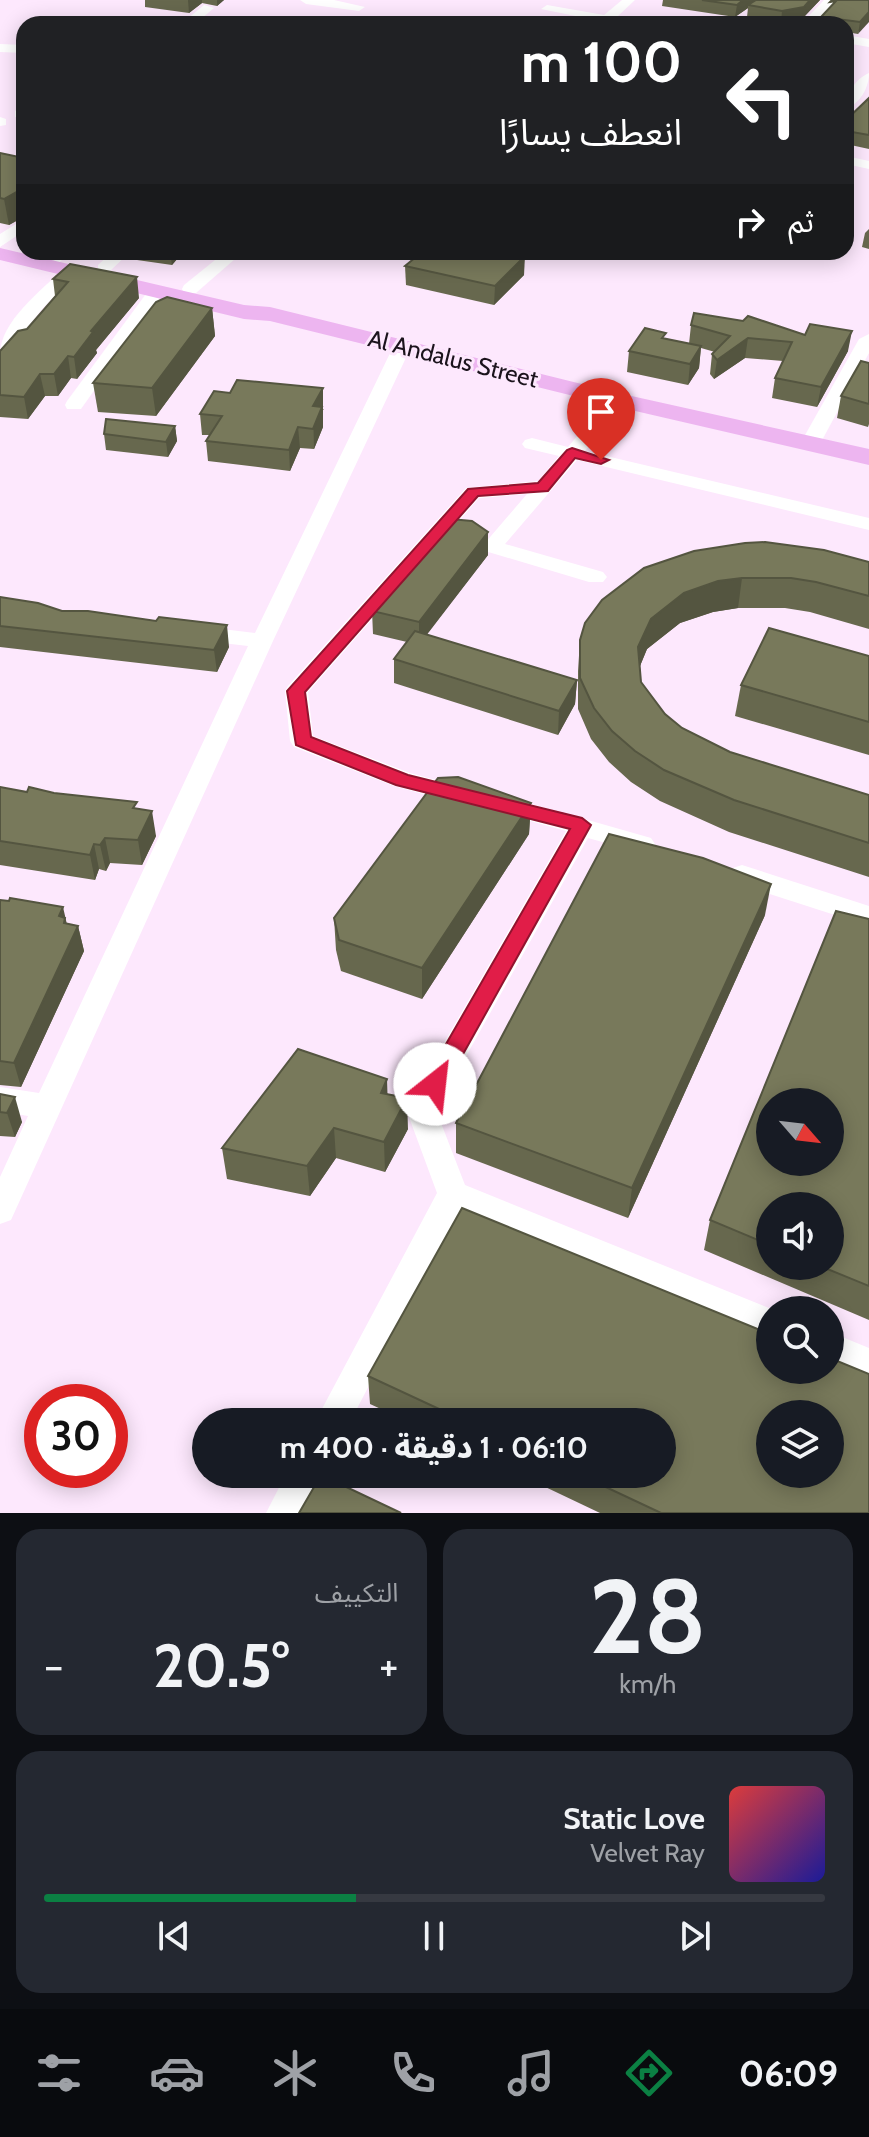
<!DOCTYPE html>
<html lang="ar">
<meta charset="utf-8">
<style>
body{margin:0;font-family:Cabin,"Noto Sans Arabic",sans-serif;background:#242831;color:#f1f3f6;direction:rtl;height:100vh;display:flex;flex-direction:column;font-size:30px;white-space:nowrap}
*{box-sizing:border-box;margin:0}
p{font-size:26px;color:#9ea1a6}
.icon{flex:none;width:44px;height:44px;fill:none;stroke:currentColor;stroke-width:2;stroke-linecap:round;stroke-linejoin:round}
.map{position:relative;height:1513px;overflow:hidden;direction:ltr}
.details{display:flex;flex-direction:column;gap:16px;padding:16px;background:#0d0f14;flex:1}
.details>*{flex:none}
.hud{position:absolute;left:16px;top:16px;width:838px;height:244px;border-radius:24px;box-shadow:0 4px 20px #0003;direction:rtl;background:#202124;color:#fff;overflow:hidden}
.needle{width:52px;rotate:118deg}
.controls{position:absolute;left:756px;top:1088px;display:grid;gap:16px}
.controls a{display:grid;place-items:center;width:88px;height:88px;border-radius:50%;background:#171b24;box-shadow:0 4px 20px #0003;font-size:40px}
.speed{position:absolute;left:24px;top:1384px;display:flex;gap:16px;font-size:40px;font-weight:700;text-align:center}
.speed>*{display:grid;place-content:center;width:104px;height:104px;border-radius:50%;background:#171b24;box-shadow:0 4px 20px #0003;line-height:1}
.speed .limit{border:12px solid #d22;background:#fff;color:#111}
.pin{position:absolute;display:grid;place-items:center;width:68px;height:68px;color:#fff;margin:-82px -34px;border-radius:50% 50% 50% 0;rotate:-45deg;box-shadow:0 0 8px #0007}
.pin .icon{rotate:45deg}
.me{position:absolute;width:88px;margin:-44px;rotate:29deg;stroke-linejoin:round;filter:drop-shadow(0 0 6px #0008)}
.turn{display:flex;align-items:center;gap:28px;height:168px;padding:0 40px;font-size:36px}
.turn .icon{width:104px;height:104px;stroke-width:2.5}
.turn b{display:block;font-size:56px;line-height:68px}
.then{display:flex;align-items:center;height:76px;padding:0 40px;background:#0003;gap:16px;font-size:30px}
.big{font-size:60px;font-weight:800;line-height:1.1}
.details .widget{flex:1;display:flex;flex-direction:column;justify-content:center;gap:12px;min-width:0;padding:0 28px;border-radius:24px;background:#242831}
.details .dial{align-items:center;gap:0}
.dial b{font-size:104px;line-height:1}
.song{display:flex;align-items:center;gap:24px}
.cover{width:96px;height:96px;border-radius:12px;background:linear-gradient(135deg,hsl(0 70% 55%),hsl(240 70% 35%))}
.played{height:8px;border-radius:4px;background:linear-gradient(90deg,#0b8043 40%,#363941 40%)}
.keys{display:flex;justify-content:space-around;direction:ltr}
.heat{display:flex;justify-content:space-between;align-items:center;font-size:44px;direction:ltr}
.details .tiles{flex:1;display:grid;gap:16px;grid-template-columns:1fr 1fr}
.widget:last-child{grid-column:span 2}
.trip{position:absolute;left:192px;top:1408px;width:484px;height:80px;border-radius:40px;background:#171b24;box-shadow:0 4px 20px #0003;font-weight:800;line-height:80px;text-align:center;direction:rtl}
.menu{display:flex;height:128px;justify-content:space-around;align-items:center;background:#090b0e;color:#9ea1a6}
.menu .icon{width:56px;height:56px}
.menu .selected{color:#0b8043}
.menu b{font-size:36px;color:#f1f3f6}
.map>svg:first-child{display:block}
.lines{fill:none;stroke-linecap:round;stroke-linejoin:round}
.minor{fill:#fff;fill-rule:evenodd}
.major{fill:#edb5f0;fill-rule:evenodd}
.wall{fill:#67684e;fill-rule:evenodd}
.shaded-wall{fill:#545540}
.building{fill:#78795b;stroke:#545540;stroke-width:2;fill-rule:evenodd}
.route{fill:#e11d48;stroke:#92132f;stroke-width:2}
.labels{text-anchor:middle;stroke-width:6;stroke-linejoin:round;paint-order:stroke}
.far-street-label{font-size:24px;fill:#1b131c;stroke:#fde8fd}
</style>
<div class="map">
<svg width="869" height="1513" viewBox="0 0 869 1513">
<rect width="100%" height="100%" fill="#fde8fd"/>
<g class="lines">
<g class="minor">
<path d="M300,0H334L365,7L359,11L306,4Z"/>
<path d="M622,0H635L617,17L644,24H615L541,9L547,5L604,15Z"/>
<path d="M824,0H837L814,24H801Z"/>
<path d="M204,5L214,8L195,24H181Z"/>
<path d="M846,35L869,39V47L846,43Z"/>
<path d="M0,44L24,45V53L0,52Z"/>
<path d="M869,73C869,88 860,103 846,109C846,94 855,79 869,73Z"/>
<path d="M24,107V117H15V111Z"/>
<path d="M0,117L6,119V125L0,126Z"/>
<path d="M846,156L869,161V169L846,164Z"/>
<path d="M24,219V231L0,247V234Z"/>
<path d="M55,252H73L58,263L50,258Z"/>
<path d="M112,252H130L110,271H98V265Z"/>
<path d="M225,252H243L196,293H184L182,289L184,285Z"/>
<path d="M70,266L76,268V274L43,308L6,354L0,355C0,321 41,291 64,268Z"/>
<path d="M157,286L165,291L81,409H67L65,405L67,401L151,287Z"/>
<path d="M869,334V353L820,444L817,448H803L800,444L859,339Z"/>
<path d="M402,342L411,347L273,641L11,1220L0,1224V1177L28,1116L0,1111V1087L39,1093L248,646L197,640L189,638L186,633L189,628L197,626L255,633L393,347Z"/>
<path d="M618,394L627,400L585,451L869,518V530L577,460L505,544L603,572L607,577L603,582H589L485,551L482,547L485,543L527,494L479,498L308,692L313,736L410,773L469,789L472,795L469,801L460,804L394,786L294,747L290,741L285,691L288,686L466,488L538,481L559,456L525,448L522,444L525,440L532,438L568,447L611,396Z"/>
<path d="M500,795L651,838L655,844L651,850L642,853L588,838L436,1110L465,1185L774,1310H770V1339L460,1211L350,1422H315L437,1193L406,1109L566,831L491,810L488,804L491,798Z"/>
<path d="M742,865L869,906V926L733,882L729,875L733,868Z"/>
<path d="M830,1332L869,1348V1380L830,1364Z"/>
<path d="M286,1474H323L303,1513H266Z"/>
</g>
<path class="major" d="M0,248L244,305L270,307L618,393L869,449V465L618,407L270,321L244,319L0,260Z"/>
</g>
<g class="wall">
<path d="M145,0H224L217,6L202,3L189,13L145,7Z"/>
<path d="M663,0H820L802,19L781,23L747,17L748,8L735,17L662,6Z"/>
<path d="M869,0L858,34L846,32V24H820L821,17L829,8Z"/>
<path d="M869,98V149L846,144V120Z"/>
<path d="M0,153L24,158V217L9,225L0,223Z"/>
<path d="M869,229V249L862,247L865,233Z"/>
<path d="M136,252H183L172,265L137,260Z"/>
<path d="M405,266L524,275L494,305L406,285Z"/>
<path d="M53,279L139,298L96,350L97,353L77,379L71,378L58,396H45L28,419L0,417V351L27,329L55,296Z"/>
<path d="M212,308L215,336L156,416L98,412L93,383Z"/>
<path d="M691,325L848,351L817,407L772,398L775,378L783,361L745,358L714,379L710,374L712,354L715,352L701,348L699,368L688,385L627,372L629,351L665,339L689,344Z"/>
<path d="M869,363V424L868,427L837,418L841,396Z"/>
<path d="M324,409L322,411L323,427L314,449L300,448L290,471L208,461L206,441L210,435H202L200,414Z"/>
<path d="M175,426L177,441L168,457L106,450L104,434Z"/>
<path d="M488,532V555L426,635L577,680L575,704L558,735L394,683V659L407,642L373,634L372,611Z"/>
<path d="M869,562V629L810,612L785,608H738L713,612L680,623L647,649L640,666L641,682L665,714L682,728L730,752L869,795V877L729,832L660,801L631,782L609,762L591,739L578,709V671L580,640L644,568Z"/>
<path d="M0,597L62,611L229,647L217,672L0,647Z"/>
<path d="M869,656V755L735,716L741,685Z"/>
<path d="M0,787L27,792L54,793L138,809L156,836L142,865L110,863L106,871L99,869L95,880L0,865Z"/>
<path d="M531,803L529,834L422,999L341,971L336,950L334,918Z"/>
<path d="M0,900L67,924L78,926L84,951L21,1087L0,1085Z"/>
<path d="M765,915L628,1218L456,1153V1123Z"/>
<path d="M869,919V1320L704,1250L710,1220ZM770,1206L830,1266H770Z"/>
<path d="M0,1094L22,1122L15,1137L0,1136Z"/>
<path d="M388,1094L408,1129L385,1172L336,1158L310,1196L227,1179L222,1148Z"/>
<path d="M462,1208L770,1334V1370H830V1358L869,1374V1513H600L518,1474H662V1422H409L370,1404L368,1376ZM770,1414H830V1474H770Z"/>
</g>
<g class="shaded-wall">
<path d="M188,0H202V3L189,13Z"/>
<path d="M217,0H224L217,6Z"/>
<path d="M743,0H756L748,5V8L735,17L737,5Z"/>
<path d="M810,0H820L802,19L781,23L782,11Z"/>
<path d="M869,12V22L858,34L860,22Z"/>
<path d="M20,190L24,216L9,225L4,199Z"/>
<path d="M170,252H183L172,265Z"/>
<path d="M525,256L524,275L494,305L495,286Z"/>
<path d="M137,277L139,298L96,350L97,353L77,379L74,357L91,331Z"/>
<path d="M212,308L215,336L156,416L152,388Z"/>
<path d="M852,331L848,351L817,407L821,387Z"/>
<path d="M748,338L745,358L714,379L717,360Z"/>
<path d="M701,346L699,368L688,385L690,364Z"/>
<path d="M68,356L71,378L58,396L54,374Z"/>
<path d="M40,374L45,396L28,419L24,397Z"/>
<path d="M323,388V427L314,449L313,406Z"/>
<path d="M175,426L177,441L168,457L166,442Z"/>
<path d="M298,427L300,448L290,471L289,450Z"/>
<path d="M488,532V555L419,645V622Z"/>
<path d="M742,578L738,608L713,612L680,623L647,649L635,678L638,647L651,619L684,593L718,581Z"/>
<path d="M227,625L229,647L217,672L214,650Z"/>
<path d="M577,680L575,704L558,735L559,711Z"/>
<path d="M531,803L529,834L422,999V968Z"/>
<path d="M152,811L156,836L142,865L138,840Z"/>
<path d="M105,838L110,863L106,871L100,845Z"/>
<path d="M94,844L99,869L95,880L90,855Z"/>
<path d="M771,884L765,915L628,1218L632,1188Z"/>
<path d="M63,907L71,942L78,926L84,951L21,1087L14,1063L59,916Z"/>
<path d="M387,1079L388,1110L381,1093Z"/>
<path d="M15,1097L22,1122L15,1137L7,1113Z"/>
<path d="M407,1098L408,1129L385,1172L384,1142Z"/>
<path d="M334,1128L336,1158L310,1196L307,1166Z"/>
</g>
<g class="building">
<path d="M702,0H743L737,5Z"/>
<path d="M756,0H810L804,7L782,11L748,5Z"/>
<path d="M832,0H869V12L860,22L821,17L836,1L830,2Z"/>
<path d="M869,98V135L846,131V120Z"/>
<path d="M0,153L24,158V203L22,202L20,190L4,199L0,198Z"/>
<path d="M422,252H507L525,256L495,286L405,266Z"/>
<path d="M70,264L137,277L91,331L93,332L74,357L68,356L54,374H40L24,397L0,395V351L18,331L27,329L68,282L53,279Z"/>
<path d="M167,297L212,308L152,388L93,383L156,302Z"/>
<path d="M694,313L743,321L748,316L805,335L810,324L852,331L821,387L775,378L792,342L748,338L717,360L712,354L730,336L691,325Z"/>
<path d="M645,328L666,333L662,338L701,346L690,364L629,351Z"/>
<path d="M861,361L869,363V404L841,396Z"/>
<path d="M237,380L323,388L313,406L322,407L313,429L298,427L289,450L206,441L222,416L200,414L214,391L230,393Z"/>
<path d="M106,419L175,426L166,442L104,434Z"/>
<path d="M450,519L472,521L488,532L419,622L372,611Z"/>
<path d="M765,542L824,550L869,562V596L816,582L791,578H742L718,581L684,593L651,619L638,647L641,682L665,714L682,728L730,752L869,795V843L734,800L664,770L635,751L612,731L594,708L580,678V640L585,623L602,600L644,568L694,551L745,543Z"/>
<path d="M0,597L38,603L62,611H88L156,621L159,617L227,625L214,650L0,626Z"/>
<path d="M769,628L869,656V722L741,685Z"/>
<path d="M415,631L577,680L559,711L394,659Z"/>
<path d="M458,777L531,803L422,968L339,940L334,918L438,778Z"/>
<path d="M0,787L27,792L29,787L54,793L137,802L133,808L152,811L138,840L105,838L100,845L94,844L90,855L0,841Z"/>
<path d="M609,834L703,858L771,884L632,1188L456,1123Z"/>
<path d="M10,898L63,907L59,916L65,918L64,923L78,926L14,1063L0,1061V900L9,901Z"/>
<path d="M836,911L869,919V1286L820,1266H830V1206H770V1245L710,1220ZM770,1102H830V1162H770Z"/>
<path d="M298,1049L387,1079L381,1093L407,1098L384,1142L334,1128L307,1166L222,1148Z"/>
<path d="M0,1094L15,1097L7,1113L0,1112Z"/>
<path d="M462,1208L770,1334V1370H830V1358L869,1374V1513H661L578,1474H662V1422H467L368,1376ZM770,1414H830V1474H770Z"/>
<path d="M321,1475L401,1513H299Z"/>
</g>
<path class="route" d="M572,448L609,460L601,464L575,458L548,491L478,496L305,692L311,737L408,775L582,818L591,825L443,1090L435,1093L427,1090L424,1084L427,1077L570,829L396,785L296,745L287,691L468,489L538,483L567,450Z"/>
<g class="labels">
<g class="far-street-label">
<text transform="translate(453 359) rotate(14)" y="8">Al Andalus Street</text>
</g>
</g>
</svg>
<div class="controls">
<a><svg class="needle" viewBox="-14 -14 28 28"><path d="M0-13l5 13h-10z" fill="#e53935"/><path d="M0 13l5-13h-10z" fill="#9ea1a6"/></svg></a>
<a><svg class="icon" aria-label="sound" viewBox="0 0 24 24"><path d="M4 9h4l5-4v14l-5-4H4zM17 9q2 3 0 6"/></svg></a>
<a><svg class="icon" aria-label="search" viewBox="0 0 24 24"><circle cx="10" cy="10" r="6"/><path d="M15 15l6 6"/></svg></a>
<a><svg class="icon" aria-label="layers" viewBox="0 0 24 24"><path d="M12 4l9 5-9 5-9-5zM3 14l9 5 9-5"/></svg></a>
</div>
<div class="speed"><div class="limit">30</div></div>
<div class="pin" style="left:601px;top:460px;background:#d93025"><svg class="icon" aria-label="arrive" viewBox="0 0 24 24"><path d="M6 21V4h12l-3 4 3 4H6"/></svg></div>
<svg class="me" style="left:435px;top:1084px" viewBox="-20 -20 40 40"><circle r="19" fill="#fff"/><path d="M0-13L10 11 0 6-10 11z" fill="#e11d48"/></svg>
<div class="trip">06:10 · 1 دقيقة · 400 m</div>
<div class="hud">
<div class="turn"><svg class="icon" aria-label="left" viewBox="0 0 24 24"><path d="M17 20v-9H6M10 6l-5 5 5 5"/></svg><div><b>100 m</b>انعطف يسارًا</div></div>
<div class="then">ثم<svg class="icon" aria-label="right" viewBox="0 0 24 24"><path d="M7 20v-9h11M14 6l5 5-5 5"/></svg></div>
</div>
</div>
<section class="details">
<div class="tiles">
<div class="widget dial"><b>28</b><p>km/h</p></div>
<div class="widget"><p>التكييف</p>
<div class="heat"><a>−</a><b class="big">20.5°</b><a>+</a></div>
</div>
<div class="widget">
<div class="song"><i class="cover"></i><div><b>Static Love</b><p>Velvet Ray</p></div></div>
<div class="played"></div>
<div class="keys"><svg class="icon" aria-label="previous" viewBox="0 0 24 24"><path d="M18 5L8 12l10 7zM5 5v14"/></svg><svg class="icon" aria-label="pause" viewBox="0 0 24 24"><path d="M8 5v14M16 5v14"/></svg><svg class="icon" aria-label="next" viewBox="0 0 24 24"><path d="M6 5l10 7-10 7zM19 5v14"/></svg></div>
</div>
</div>
</section>
<nav class="menu">
<b>06:09</b>
<svg class="icon selected" aria-label="directions" viewBox="0 0 24 24"><path d="M12 3l9 9-9 9-9-9zM9 14v-3h6M13 9l2 2-2 2"/></svg>
<svg class="icon" aria-label="music" viewBox="0 0 24 24"><path d="M9 18V5l10-2v13"/><circle cx="6" cy="18" r="3"/><circle cx="16" cy="16" r="3"/></svg>
<svg class="icon" aria-label="phone" viewBox="0 0 24 24"><path d="M5 4h4l2 5-3 2q2 4 5 5l2-3 5 2v4C11 20 4 13 5 4z"/></svg>
<svg class="icon" aria-label="climate" viewBox="0 0 24 24"><path d="M12 3v18M4 7l16 10M4 17L20 7"/></svg>
<svg class="icon" aria-label="car" viewBox="0 0 24 24"><path d="M5 17H2v-5l4-1 3-4h7l3 4 3 1v5h-3M9 17h6M6 11h13"/><circle cx="7" cy="17" r="2"/><circle cx="17" cy="17" r="2"/></svg>
<svg class="icon" aria-label="filters" viewBox="0 0 24 24"><path d="M4 7h16M4 17h16"/><circle cx="9" cy="7" r="2"/><circle cx="15" cy="17" r="2"/></svg>
</nav>
